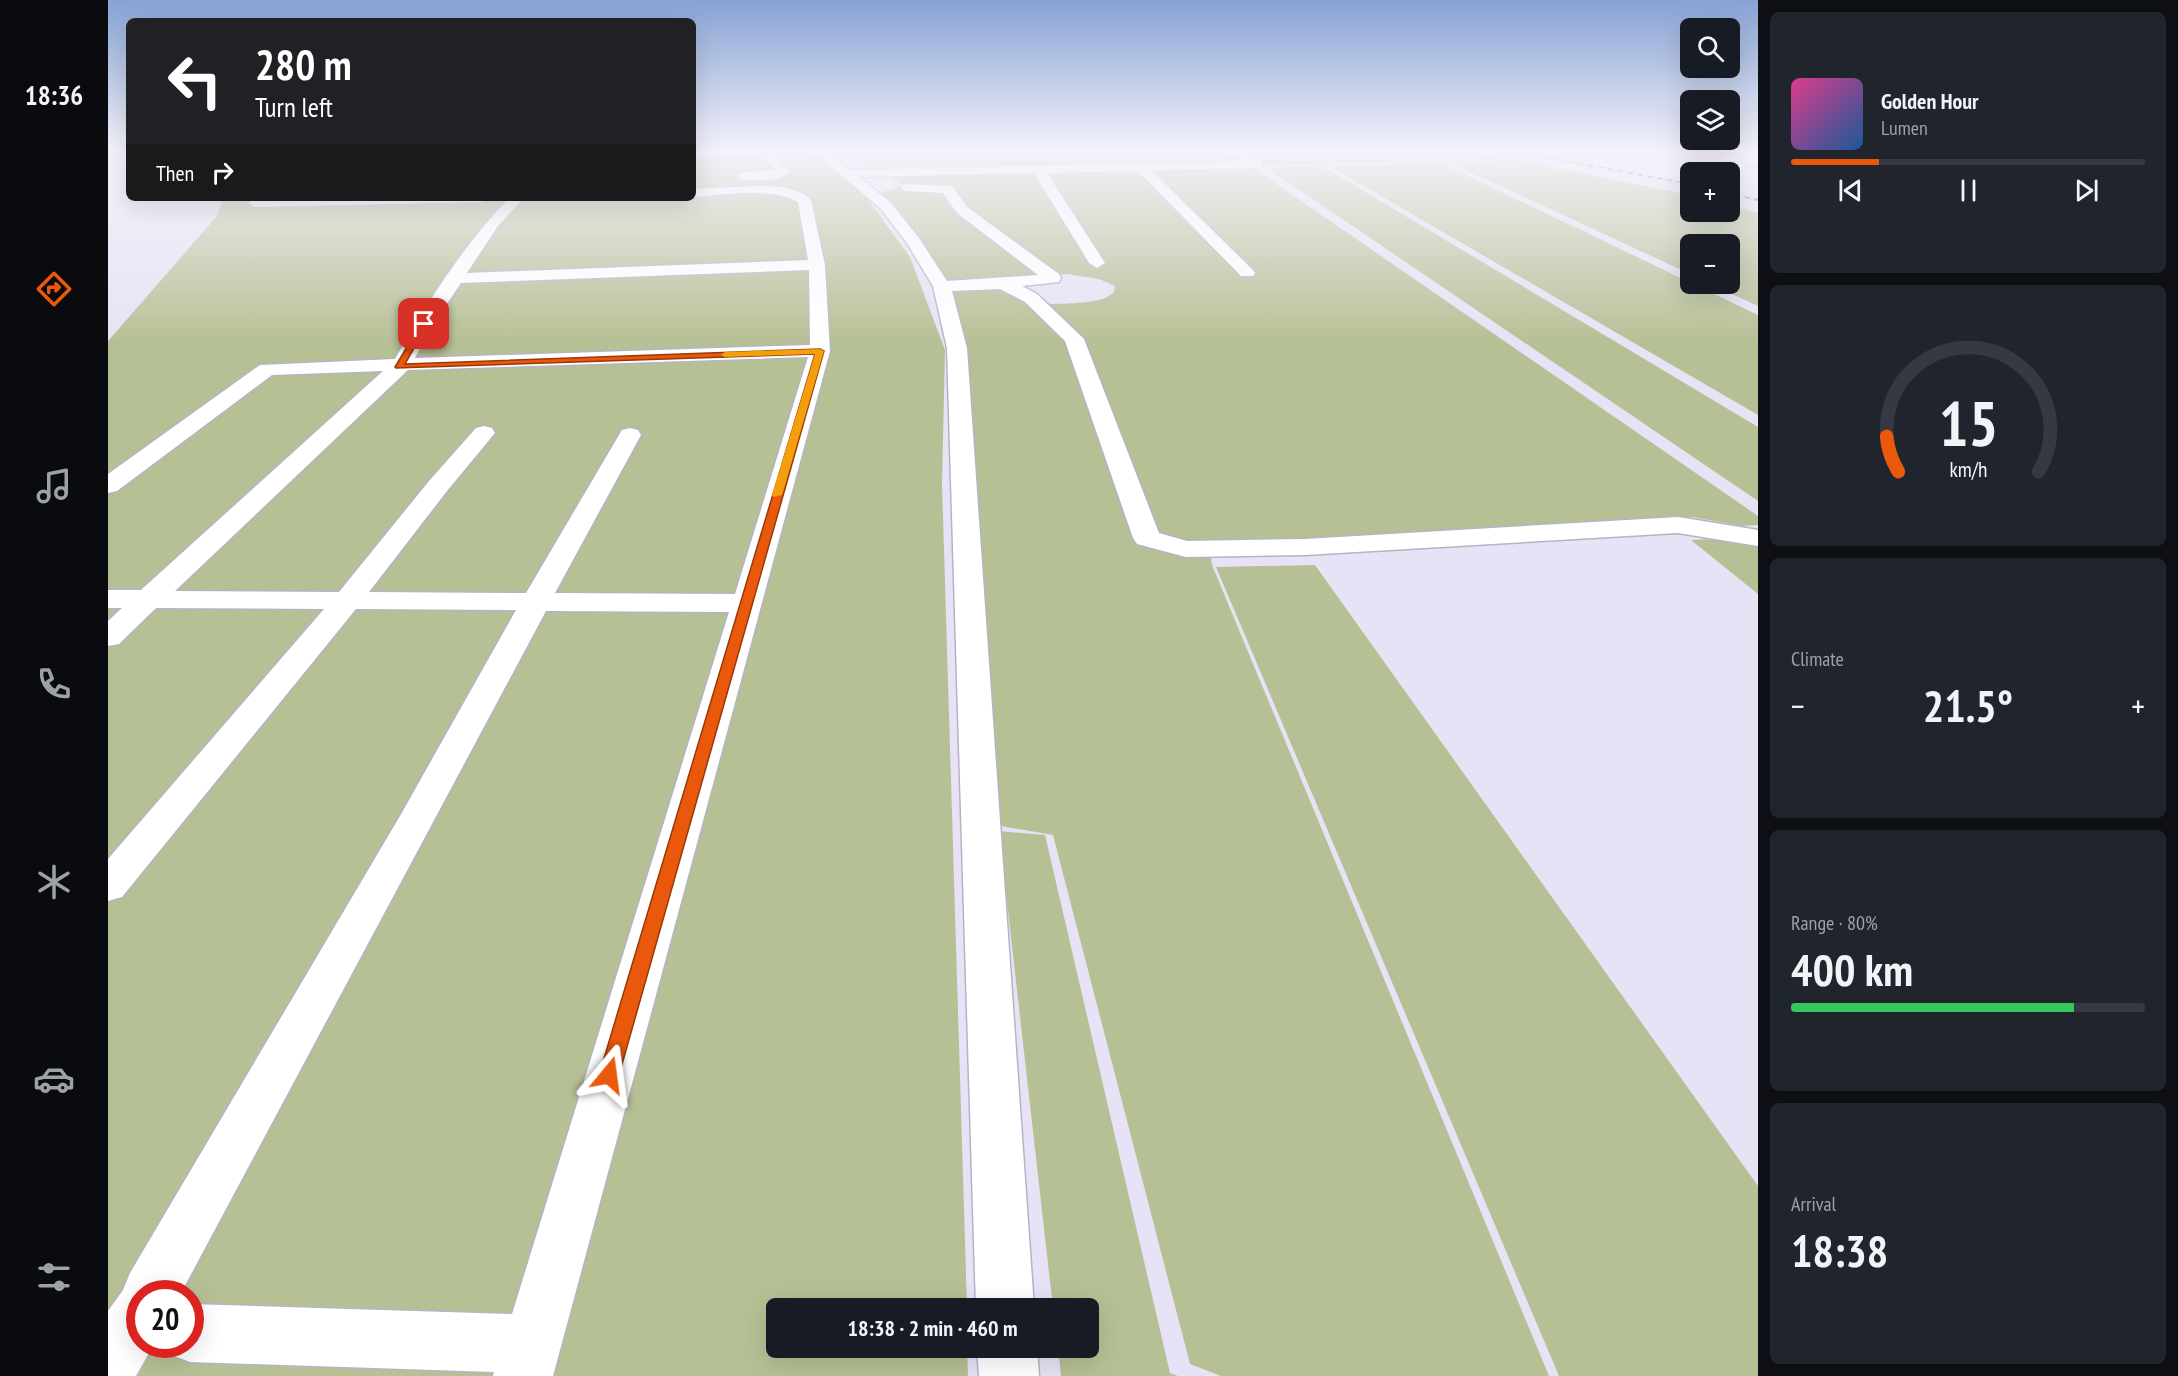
<!DOCTYPE html>
<meta charset="utf-8">
<style>
body{margin:0;font-family:"PT Sans Narrow",sans-serif;background:#20242c;color:#f1f3f6;height:100vh;display:flex;flex-direction:column;font-size:22px;white-space:nowrap}
*{box-sizing:border-box;margin:0}
p{font-size:20px;color:#9ea1a6}
.icon{flex:none;width:33px;height:33px;fill:none;stroke:currentColor;stroke-width:2;stroke-linecap:round;stroke-linejoin:round}
.map{position:relative;flex:1;overflow:hidden}
.drawer{display:flex;flex-direction:column;gap:12px;padding:12px;background:#0d0f14;width:420px}
.drawer>*{flex:none}
.hud{position:absolute;left:18px;top:18px;width:570px;height:183px;border-radius:9px;box-shadow:0 6px 24px #0002;background:#202124;color:#fff;overflow:hidden}
.controls{position:absolute;left:1572px;top:18px;display:grid;gap:12px}
.controls a{display:grid;place-items:center;width:60px;height:60px;border-radius:9px;background:#171b24;box-shadow:0 6px 24px #0002;font-size:30px}
.speed{position:absolute;left:18px;top:1280px;display:flex;gap:12px;font-size:30px;font-weight:700;text-align:center}
.speed>*{display:grid;place-content:center;width:78px;height:78px;border-radius:50%;background:#171b24;box-shadow:0 6px 24px #0002;line-height:1}
.speed .limit{border:9px solid #d22;background:#fff;color:#111}
.pin{position:absolute;display:grid;place-items:center;width:51px;height:51px;color:#fff;margin:-26px;border-radius:12px;box-shadow:0 3px 9px #0006}
.me{position:absolute;width:66px;margin:-33px;rotate:16deg;stroke-linejoin:round;filter:drop-shadow(0 0 4px #0008)}
.turn{display:flex;align-items:center;gap:21px;height:126px;padding:0 30px;font-size:27px}
.turn .icon{width:78px;height:78px;stroke-width:2.5}
.turn b{display:block;font-size:42px;line-height:51px}
.then{display:flex;align-items:center;height:57px;padding:0 30px;background:#0003;gap:12px;font-size:22px}
.big{font-size:45px;font-weight:600;line-height:1.1}
.drawer .card{flex:1;display:flex;flex-direction:column;justify-content:center;gap:9px;min-width:0;padding:0 21px;border-radius:9px;background:#20242c}
.drawer .dial{align-items:center;gap:0}
.dial svg{height:156px;overflow:visible;fill:none;stroke:#363941;stroke-width:7;stroke-linecap:round;text-anchor:middle}
.dial text{fill:#f1f3f6;stroke:none}
.song{display:flex;align-items:center;gap:18px}
.cover{width:72px;height:72px;border-radius:9px;background:linear-gradient(135deg,hsl(330 70% 55%),hsl(210 70% 35%))}
.played{height:6px;border-radius:3px;background:linear-gradient(90deg,#ea580c 25%,#363941 25%)}
.keys{display:flex;justify-content:space-around;direction:ltr}
.heat{display:flex;justify-content:space-between;align-items:center;font-size:33px;direction:ltr}
.charge{height:9px;border-radius:4px;background:linear-gradient(90deg,#34c759 80%,#363941 0)}
.trip{position:absolute;left:658px;top:1298px;width:333px;height:60px;border-radius:9px;background:#171b24;box-shadow:0 6px 24px #0002;font-weight:600;line-height:60px;text-align:center}
main{display:flex;flex:1;min-height:0}
.tabs{display:flex;flex-direction:column;width:108px;justify-content:space-around;align-items:center;background:#090b0e;color:#9ea1a6}
.tabs .icon{width:42px;height:42px}
.tabs .on{color:#ea580c}
.tabs b{font-size:27px;color:#f1f3f6}
.map>svg:first-child{display:block}
.green{fill:#b6c095;fill-rule:evenodd}
.lines{fill:none;stroke-linecap:round;stroke-linejoin:round}
.minor-casing{stroke:#b7b3c5;stroke-width:3}
.minor{fill:#fff;fill-rule:evenodd}
.rail-casing{stroke:#5a5861;stroke-width:2}
.rail{stroke:#f4f1fc;stroke-width:1.5;stroke-dasharray:5;stroke-linecap:butt}
.route{fill:#ea580c;stroke:#983908;stroke-width:1.5}
.slow{fill:#f59e0b}
</style>
<main>
<nav class="tabs">
<b>18:36</b>
<svg class="icon on" aria-label="directions" viewBox="0 0 24 24"><path d="M12 3l9 9-9 9-9-9zM9 14v-3h6M13 9l2 2-2 2"/></svg>
<svg class="icon" aria-label="music" viewBox="0 0 24 24"><path d="M9 18V5l10-2v13"/><circle cx="6" cy="18" r="3"/><circle cx="16" cy="16" r="3"/></svg>
<svg class="icon" aria-label="phone" viewBox="0 0 24 24"><path d="M5 4h4l2 5-3 2q2 4 5 5l2-3 5 2v4C11 20 4 13 5 4z"/></svg>
<svg class="icon" aria-label="climate" viewBox="0 0 24 24"><path d="M12 3v18M4 7l16 10M4 17L20 7"/></svg>
<svg class="icon" aria-label="car" viewBox="0 0 24 24"><path d="M5 17H2v-5l4-1 3-4h7l3 4 3 1v5h-3M9 17h6M6 11h13"/><circle cx="7" cy="17" r="2"/><circle cx="17" cy="17" r="2"/></svg>
<svg class="icon" aria-label="filters" viewBox="0 0 24 24"><path d="M4 7h16M4 17h16"/><circle cx="9" cy="7" r="2"/><circle cx="15" cy="17" r="2"/></svg>
</nav>
<div class="map">
<svg width="1650" height="1376" viewBox="0 0 1650 1376">
<rect width="100%" height="100%" fill="#e7e2f5"/>
<g class="green">
<path d="M585,150H703L754,191L802,257L837,350L834,484L859,1308H669V1347H859L860,1376H0V341L109,216L115,198H585ZM32,1293H82V1344H32Z"/>
<path d="M736,150H1123L1147,165L768,171Z"/>
<path d="M1130,150H1365L1400,159L1155,165Z"/>
<path d="M1409,160L1582,195V212H1622V205L1650,213V306L1602,284H1622V244H1582V274L1341,162Z"/>
<path d="M1333,163L1650,315V415L1223,167Z"/>
<path d="M1214,166L1650,427V501L1159,168Z"/>
<path d="M1144,167L1650,516V525L1634,526L1584,517L1102,548L1104,565L1441,1376H1113L1082,1364L945,835L893,826L853,334L844,291L816,243L793,213L772,193L796,185L775,174ZM959,274L991,279L1007,286L1006,292C1002,295 999,298 994,299C981,304 928,306 915,301C907,298 902,288 898,280Z"/>
<path d="M1650,537V594L1583,540Z"/>
<path d="M1207,565L1650,1186V1376H1451L1108,567Z"/>
<path d="M891,831L937,835L1062,1373L1070,1376H953L950,1347H981V1308H945Z"/>
</g>
<g class="lines">
<g class="minor-casing">
<g id="minor">
<path d="M585,150H648L642,153L585,156Z"/>
<path d="M649,150H661L680,169L682,172C672,182 644,181 631,179L629,176L635,172L668,170Z"/>
<path d="M704,150H717L742,170L1136,161L1120,150H1134L1154,161V167L1150,168L1043,170L1145,270L1147,273L1145,276H1133L1030,171L939,173L997,263L989,268L981,263L926,173L751,177L783,203L811,238L839,281L930,275L849,213L835,193L800,191L795,190L793,187L795,184L844,186L859,207L951,274L953,278L951,282L914,286L929,294L976,339L1051,533L1079,541L1197,539L1570,517L1650,530V546L1570,533L1197,555L1078,557L1029,544L1025,538L957,341L917,302L892,289L844,291L859,348L926,1308H868L839,348L825,286L799,243L773,209Z"/>
<path d="M1561,150H1593L1650,157V165L1567,153Z"/>
<path d="M627,187C649,186 687,182 703,200L717,265L722,351L445,1376H385L386,1372L82,1362L61,1354L57,1344H82V1304L404,1314L621,612L438,611L73,1293H32V1344H46L28,1376H0V1311L15,1290L22,1273L292,816L408,610L248,609L14,897L0,901V859L216,609L48,608L11,644L0,646V621L14,608H0V590H33L275,371L164,375L9,491L0,493V474L152,365L287,359C318,304 357,243 401,198H416L390,226L359,273L700,260L690,202C665,187 613,195 585,197V189ZM701,270L702,345L307,358L325,324L353,283ZM700,357L627,594L447,593L533,435L530,430L522,428L514,430L511,435L418,593L261,592L339,491L387,433L384,428L376,426L368,428L321,481L231,592L67,591L300,370Z"/>
<path d="M188,198H381L374,202L147,207L140,203L147,199Z"/>
<path d="M869,1347H929L931,1376H871Z"/>
</g>
</g>
<use href="#minor" class="minor"/>
<g class="rail-casing">
<g id="rail">
<path d="M1397,150L1582,184"/>
<path d="M1622,194L1650,200"/>
</g>
</g>
<use href="#rail" class="rail"/>
</g>
<linearGradient id="sky" x2="0" y2="1"><stop stop-color="#87a2d4"/><stop offset="0.44" stop-color="#f4f2fa"/><stop offset="1" stop-color="#f4f2fa" stop-opacity="0"/></linearGradient>
<rect width="1650" height="343" fill="url(#sky)"/>
<path class="route" d="M314,322L320,324L297,364L712,349L716,351L511,1075L508,1081L501,1084L494,1081L491,1075L707,354L288,368L287,367Z"/>
<path class="slow" d="M712,349L716,351L674,495L665,497L664,495L707,354L617,357L613,355L617,352Z"/>
</svg>
<div class="controls">
<a><svg class="icon" aria-label="search" viewBox="0 0 24 24"><circle cx="10" cy="10" r="6"/><path d="M15 15l6 6"/></svg></a>
<a><svg class="icon" aria-label="layers" viewBox="0 0 24 24"><path d="M12 4l9 5-9 5-9-5zM3 14l9 5 9-5"/></svg></a>
<a>+</a>
<a>−</a>
</div>
<div class="speed"><div class="limit">20</div></div>
<div class="pin" style="left:316px;top:324px;background:#d93025"><svg class="icon" aria-label="arrive" viewBox="0 0 24 24"><path d="M6 21V4h12l-3 4 3 4H6"/></svg></div>
<svg class="me" style="left:501px;top:1075px" viewBox="-20 -20 40 40"><path d="M0-17L14 15 0 8-14 15z" fill="#ea580c" stroke="#fff" stroke-width="4"/></svg>
<div class="trip">18:38 · 2 min · 460 m</div>
<div class="hud">
<div class="turn"><svg class="icon" aria-label="left" viewBox="0 0 24 24"><path d="M17 20v-9H6M10 6l-5 5 5 5"/></svg><div><b>280 m</b>Turn left</div></div>
<div class="then">Then<svg class="icon" aria-label="right" viewBox="0 0 24 24"><path d="M7 20v-9h11M14 6l5 5-5 5"/></svg></div>
</div>
</div>
<section class="drawer">
<div class="card">
<div class="song"><i class="cover"></i><div><b>Golden Hour</b><p>Lumen</p></div></div>
<div class="played"></div>
<div class="keys"><svg class="icon" aria-label="previous" viewBox="0 0 24 24"><path d="M18 5L8 12l10 7zM5 5v14"/></svg><svg class="icon" aria-label="pause" viewBox="0 0 24 24"><path d="M8 5v14M16 5v14"/></svg><svg class="icon" aria-label="next" viewBox="0 0 24 24"><path d="M6 5l10 7-10 7zM19 5v14"/></svg></div>
</div>
<div class="card dial"><svg viewBox="0 0 100 80">
<path d="M14 69A42 42 0 1 1 86 69"/>
<path d="M14 69A42 42 0 0 1 8 51" stroke="#ea580c"/>
<text x="50" y="56" font-size="32" font-weight="700">15</text>
<text x="50" y="72" font-size="11">km/h</text>
</svg></div>
<div class="card"><p>Climate</p>
<div class="heat"><a>−</a><b class="big">21.5°</b><a>+</a></div>
</div>
<div class="card"><p>Range · 80%</p><b class="big">400 km</b><div class="charge"></div></div>
<div class="card"><p>Arrival</p><b class="big">18:38</b></div>
</section>
</main>
